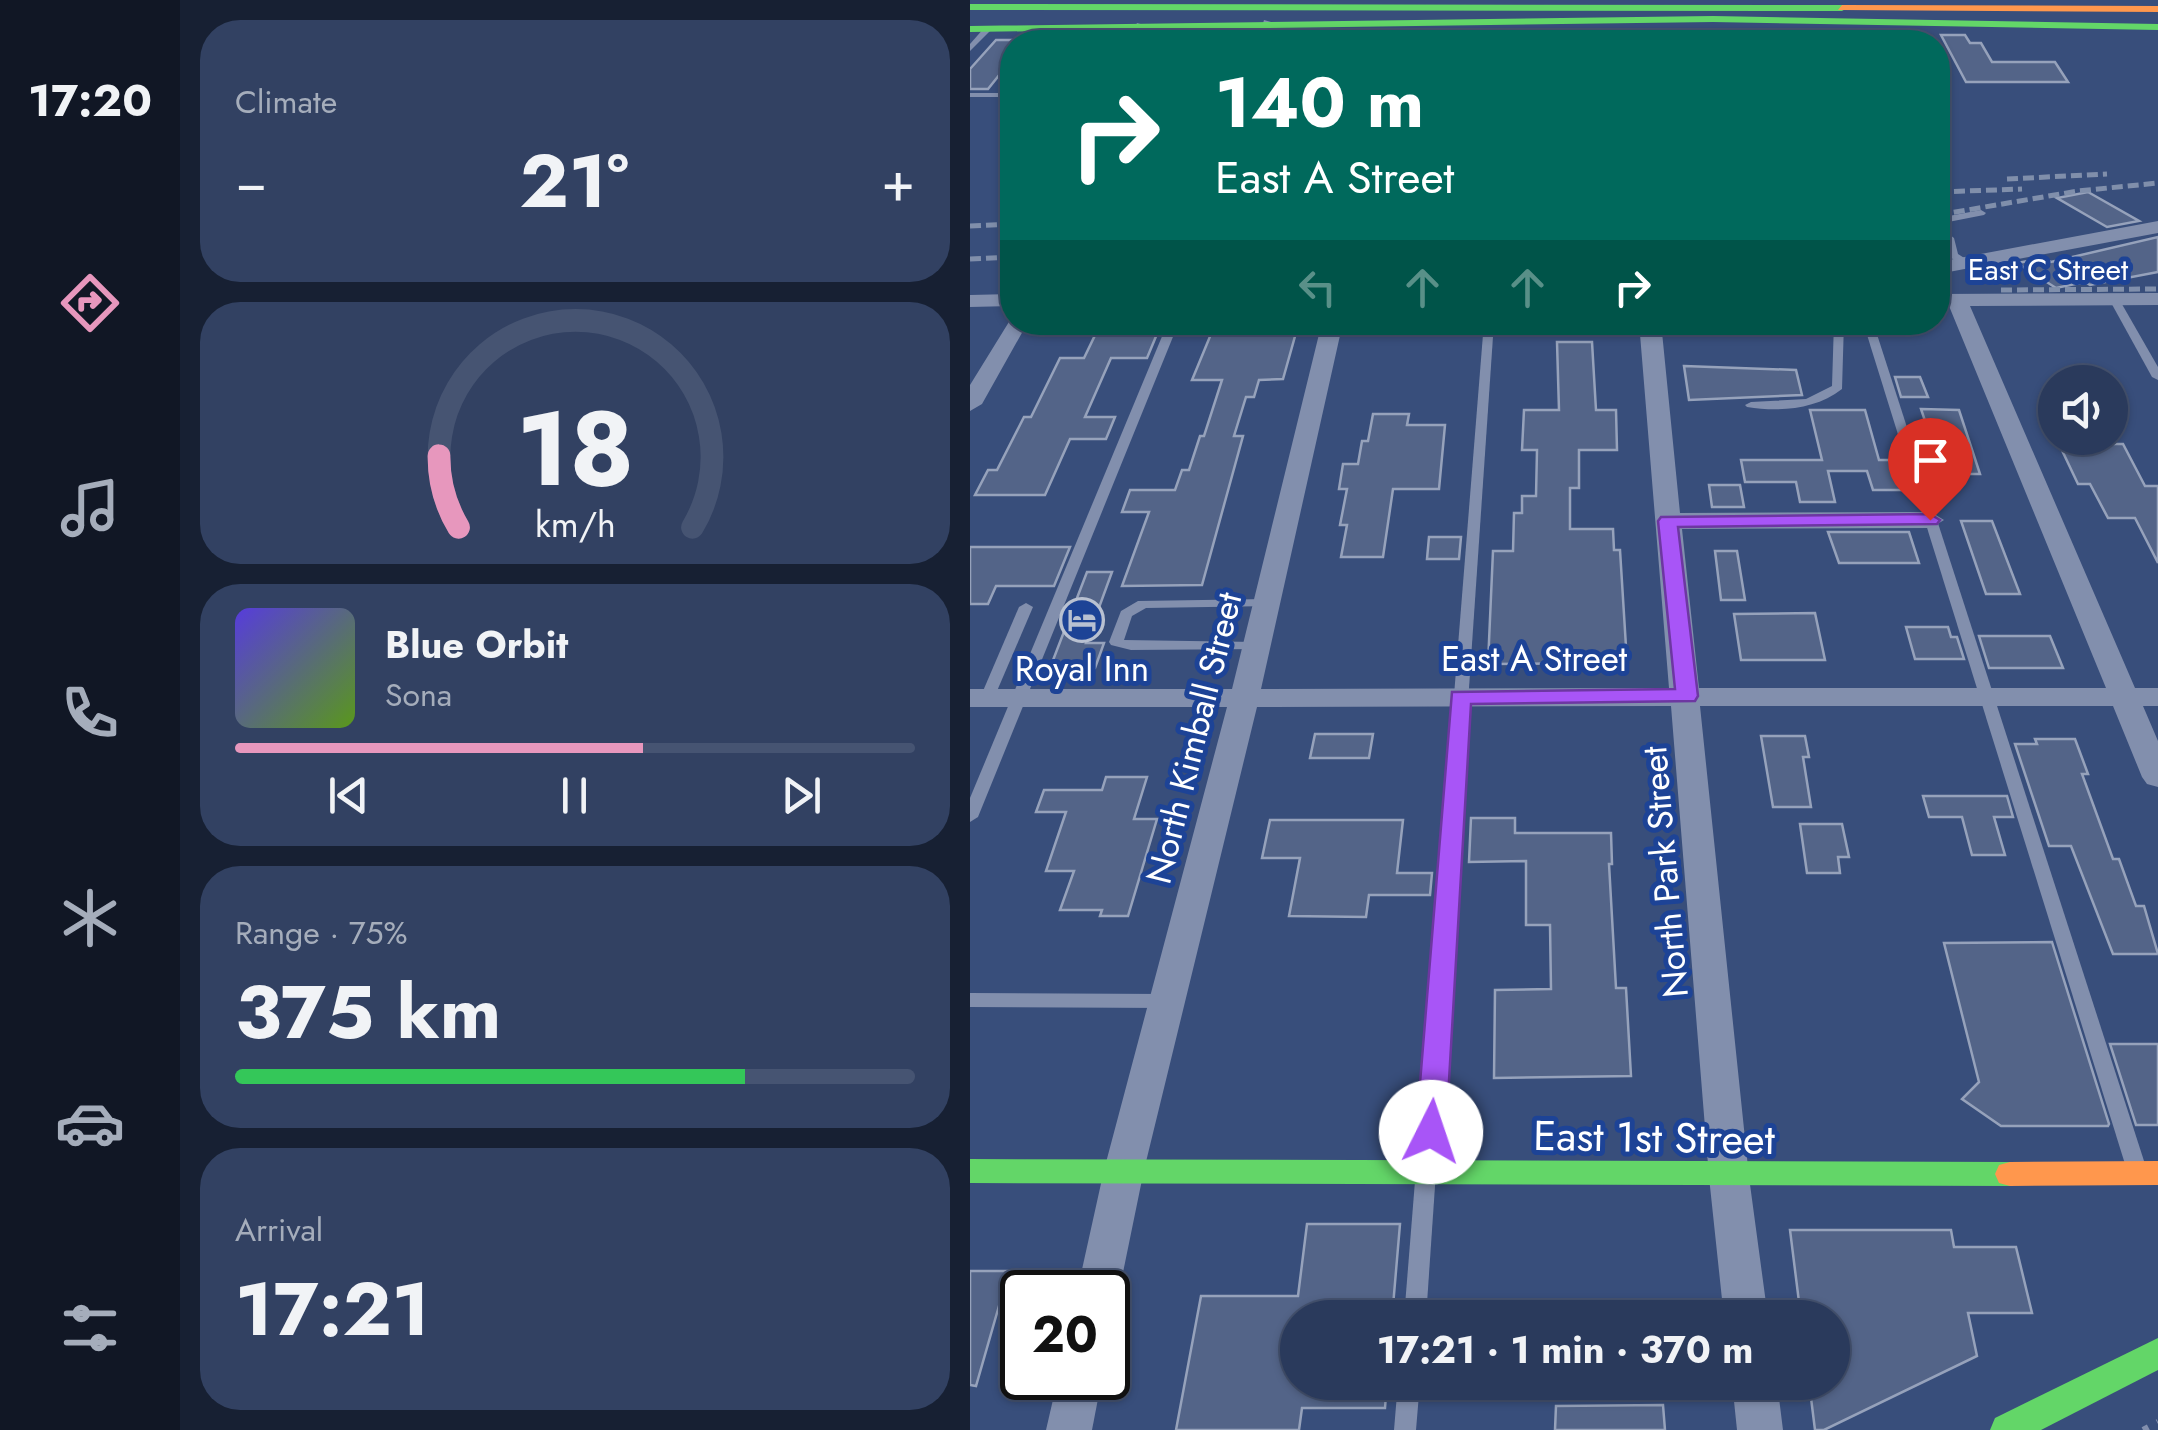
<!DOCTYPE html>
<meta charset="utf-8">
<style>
body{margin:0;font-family:Jost,sans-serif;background:#324162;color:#f1f3f6;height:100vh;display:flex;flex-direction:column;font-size:38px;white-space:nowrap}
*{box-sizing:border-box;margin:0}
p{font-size:32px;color:#a5adbb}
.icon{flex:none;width:55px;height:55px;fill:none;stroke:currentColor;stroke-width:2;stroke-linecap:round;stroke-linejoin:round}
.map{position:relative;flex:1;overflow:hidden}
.side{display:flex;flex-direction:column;gap:20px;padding:20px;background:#172033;width:790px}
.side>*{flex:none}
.banner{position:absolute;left:30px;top:30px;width:950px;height:305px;border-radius:40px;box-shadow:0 2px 8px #0004,0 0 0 2px #465472;background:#00695c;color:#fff;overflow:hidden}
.buttons{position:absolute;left:1068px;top:365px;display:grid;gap:20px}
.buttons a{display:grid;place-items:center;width:90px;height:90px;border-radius:50%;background:#2a3a5c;box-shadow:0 2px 8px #0004,0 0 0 2px #465472;font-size:50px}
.speed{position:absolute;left:30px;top:1270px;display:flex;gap:20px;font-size:50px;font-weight:700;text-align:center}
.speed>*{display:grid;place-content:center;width:130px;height:130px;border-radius:50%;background:#2a3a5c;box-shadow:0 2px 8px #0004,0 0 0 2px #465472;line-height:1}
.speed .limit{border:5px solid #111;border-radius:15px;background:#fff;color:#111}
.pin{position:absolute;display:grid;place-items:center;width:85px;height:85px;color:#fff;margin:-102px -42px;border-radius:50% 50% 50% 0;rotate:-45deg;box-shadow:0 0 10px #0007}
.pin .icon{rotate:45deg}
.me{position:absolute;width:110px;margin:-55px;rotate:4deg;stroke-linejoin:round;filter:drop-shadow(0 0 8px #0008)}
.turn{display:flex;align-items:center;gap:35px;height:210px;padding:0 50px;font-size:45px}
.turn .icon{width:130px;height:130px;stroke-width:2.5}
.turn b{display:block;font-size:70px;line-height:85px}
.lanes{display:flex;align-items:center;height:95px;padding:0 50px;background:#0003;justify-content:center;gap:50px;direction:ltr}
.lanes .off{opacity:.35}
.big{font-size:75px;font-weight:700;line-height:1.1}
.side .widget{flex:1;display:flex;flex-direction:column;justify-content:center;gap:15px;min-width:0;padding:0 35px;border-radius:40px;background:#324162}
.side .dial{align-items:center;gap:0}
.dial svg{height:260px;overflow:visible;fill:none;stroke:#465472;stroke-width:7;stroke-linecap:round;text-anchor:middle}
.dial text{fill:#f1f3f6;stroke:none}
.song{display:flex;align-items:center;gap:30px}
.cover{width:120px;height:120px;border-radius:15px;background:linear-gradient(135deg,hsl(250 70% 55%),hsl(90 70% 35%))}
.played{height:10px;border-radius:5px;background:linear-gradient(90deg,#e797bd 60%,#465472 60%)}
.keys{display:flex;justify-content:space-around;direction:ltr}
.heat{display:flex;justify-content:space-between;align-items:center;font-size:55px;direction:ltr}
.charge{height:15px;border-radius:8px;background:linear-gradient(90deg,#34c759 75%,#465472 0)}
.trip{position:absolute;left:310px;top:1300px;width:570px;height:100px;border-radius:50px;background:#2a3a5c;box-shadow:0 2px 8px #0004,0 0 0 2px #465472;font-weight:700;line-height:100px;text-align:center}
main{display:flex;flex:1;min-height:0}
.tabs{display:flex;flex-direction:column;width:180px;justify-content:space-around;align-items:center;background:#111725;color:#a5adbb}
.tabs .icon{width:70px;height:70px}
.tabs .active{color:#e797bd}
.tabs b{font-size:45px;color:#f1f3f6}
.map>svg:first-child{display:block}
.building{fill:#536488;stroke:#96a2bb;stroke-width:2.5}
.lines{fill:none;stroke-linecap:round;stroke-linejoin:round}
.path{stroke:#828fad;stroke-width:6;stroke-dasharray:6 10;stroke-linecap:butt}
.lane{fill:#828fad;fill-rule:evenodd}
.street{fill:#828fad;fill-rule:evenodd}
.fast{fill:#63d668;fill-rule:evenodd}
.slow{fill:#ff974d;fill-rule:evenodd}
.rail{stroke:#808fab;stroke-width:5;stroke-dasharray:11 5;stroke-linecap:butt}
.route{fill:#a855f7;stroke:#6d37a1;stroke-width:2.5}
.labels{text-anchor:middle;stroke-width:10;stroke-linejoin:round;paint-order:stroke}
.far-street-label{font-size:30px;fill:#fff;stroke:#1d4396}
.street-label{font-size:35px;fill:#fff;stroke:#1d4396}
.poi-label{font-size:35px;fill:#fff;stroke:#1d4396}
.near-street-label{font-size:42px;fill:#fff;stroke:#1d4396}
</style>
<main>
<nav class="tabs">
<b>17:20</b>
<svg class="icon active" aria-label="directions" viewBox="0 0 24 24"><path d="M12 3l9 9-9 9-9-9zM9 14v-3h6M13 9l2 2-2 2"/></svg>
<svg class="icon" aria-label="music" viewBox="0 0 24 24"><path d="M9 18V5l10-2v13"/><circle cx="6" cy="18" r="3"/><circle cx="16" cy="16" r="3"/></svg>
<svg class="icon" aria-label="phone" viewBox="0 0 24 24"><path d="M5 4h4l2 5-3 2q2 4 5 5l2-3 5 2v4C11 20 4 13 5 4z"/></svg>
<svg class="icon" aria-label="climate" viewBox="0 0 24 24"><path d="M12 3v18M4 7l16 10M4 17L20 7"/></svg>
<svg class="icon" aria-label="car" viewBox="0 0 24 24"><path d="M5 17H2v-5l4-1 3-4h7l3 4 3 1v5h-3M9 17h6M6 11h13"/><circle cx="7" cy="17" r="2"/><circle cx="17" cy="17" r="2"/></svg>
<svg class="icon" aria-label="filters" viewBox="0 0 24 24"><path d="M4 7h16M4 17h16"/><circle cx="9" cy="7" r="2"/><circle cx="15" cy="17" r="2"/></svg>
</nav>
<section class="side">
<div class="widget"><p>Climate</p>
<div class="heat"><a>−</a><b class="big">21°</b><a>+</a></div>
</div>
<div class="widget dial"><svg viewBox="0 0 100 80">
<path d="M14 69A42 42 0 1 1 86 69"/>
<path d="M14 69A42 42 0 0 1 8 47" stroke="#e797bd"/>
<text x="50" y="56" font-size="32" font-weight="700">18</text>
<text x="50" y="72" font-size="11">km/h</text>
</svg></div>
<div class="widget">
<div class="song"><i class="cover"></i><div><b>Blue Orbit</b><p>Sona</p></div></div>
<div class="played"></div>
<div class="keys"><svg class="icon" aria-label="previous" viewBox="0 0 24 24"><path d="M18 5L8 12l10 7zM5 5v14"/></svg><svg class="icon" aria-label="pause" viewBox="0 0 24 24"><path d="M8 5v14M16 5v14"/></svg><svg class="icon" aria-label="next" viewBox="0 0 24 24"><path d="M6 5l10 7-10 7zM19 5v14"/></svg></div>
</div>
<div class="widget"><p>Range · 75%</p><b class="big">375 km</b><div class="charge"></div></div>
<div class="widget"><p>Arrival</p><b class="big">17:21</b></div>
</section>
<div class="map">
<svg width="1188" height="1430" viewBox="0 0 1188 1430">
<rect width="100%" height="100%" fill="#384e7b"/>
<g class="building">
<path d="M971,35H995L1000,43H1011L1022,62H1085L1098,82H996Z"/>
<path d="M26,40H42V59L18,89H0V69Z"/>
<path d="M1118,192L1169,221L1137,227L1087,198Z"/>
<path d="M1188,237V272L1120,285L1115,282L1086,288L1047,263L1075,258L1081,262Z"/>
<path d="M150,322H192L177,358H141L115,417H145L136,439H100L75,495H5L18,470H27L54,417H61L90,358H114L130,325Z"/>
<path d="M246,322H329L313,379L289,380L284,397H276L264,436H273L232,585L152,586L179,512H152L160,490H205L212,470H219L230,436H234L252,380H222Z"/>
<path d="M587,342H622L626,410H646L647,450H609V488H600V529H643L644,550H650L657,663L518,664L523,551H543L544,513H552V496H566L567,450H552L554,410H589Z"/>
<path d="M714,366L826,370L832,395L719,400Z"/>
<path d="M925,377H950L958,397H931Z"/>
<path d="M951,409L989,410L1010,474H973Z"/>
<path d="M840,410H895L909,460H932L941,490H903L897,471H858L865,502H830L826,482H775L771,460H852Z"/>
<path d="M403,414H439L437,425H475L469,489H423L413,557H371L377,525H370L377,489H369L373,464H388L392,441H398Z"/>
<path d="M1089,444H1153L1175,486H1188V563L1165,518H1138L1120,484H1108Z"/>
<path d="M739,485H770L774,507H742Z"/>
<path d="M991,521H1022L1050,594H1016Z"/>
<path d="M858,532H939L949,563H869Z"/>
<path d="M459,537H491L489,559H457Z"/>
<path d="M0,547H100L84,586H26L18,604H0Z"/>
<path d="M745,551H767L775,600H751Z"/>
<path d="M117,572H142L116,643H134L125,668H80Z"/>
<path d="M845,613L855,660H771L764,614Z"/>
<path d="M936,627H978L981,637H987L994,659H945Z"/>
<path d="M1009,636H1080L1093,668H1019Z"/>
<path d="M345,734H403L399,758H340Z"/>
<path d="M791,736H835L839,757H833L841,807H803Z"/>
<path d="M1065,739H1105L1118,774H1112L1143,859H1149L1166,906H1174L1188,954H1143L1101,846H1079L1045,744H1067Z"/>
<path d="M136,777H177L164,819H187L158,916H130L132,910H90L104,871H76L96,812H66L74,790H132Z"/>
<path d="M953,796H1037L1043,817H1024L1035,855H1002L992,817H959Z"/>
<path d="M501,818H545V833H641L642,864H639L646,988H656L661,1076L524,1078L525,990L581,989L580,925H556V861L499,862Z"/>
<path d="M300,820H433L427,873H462L460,895H399L396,917L319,916L330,858H292Z"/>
<path d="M830,824H872L879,857H868L870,873H837Z"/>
<path d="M1082,942L1139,1124L1138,1126H1031L992,1099L1009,1082L974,943Z"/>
<path d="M1140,1044H1188V1125H1166Z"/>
<path d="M337,1224H430L422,1318H328V1382H417L415,1408H332L329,1430H206L231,1296H328Z"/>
<path d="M820,1230H981L984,1247H1046L1062,1313H998L1007,1356L854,1430H845L839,1382H862V1318H831Z"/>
<path d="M0,1271H39L6,1386L0,1385Z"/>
<path d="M693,1405L695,1430H585L586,1406Z"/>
</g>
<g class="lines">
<path class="path" d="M1173,1430L1188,1422"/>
<g class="lane">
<path d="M294,20L301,22L298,32L294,34L200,35L196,33L200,31L291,30Z"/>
<path d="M167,23L174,25L163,42H157Z"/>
<path d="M15,27L22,29L0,51V44Z"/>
<path d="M420,35H426L425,42H419Z"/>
<path d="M0,93H32L36,95L32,97H0Z"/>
<path d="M1011,210L1016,213L1014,215L968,224V218Z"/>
<path d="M968,226L984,238L988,254L999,261V265H991L980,257L976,241L968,233Z"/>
<path d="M1140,297L1149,299L1188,367V380L1182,377L1139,299Z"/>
<path d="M198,322H209L8,817L0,822V798Z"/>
<path d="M514,322H524L456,1318H434Z"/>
<path d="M864,322H874L872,389C845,410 809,412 777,407L775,405L781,402L836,399L862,386Z"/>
<path d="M893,322H903L1175,1164L1172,1170L1165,1172L1158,1170L1155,1164Z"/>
<path d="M297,599L302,600L304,603L302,606L176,608L162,616L154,640L286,642L291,643L293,646L291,649L161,650L141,645L139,642L151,611L168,601Z"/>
<path d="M56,603L63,607L24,698L17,703L12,701L10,698L49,607Z"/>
<path d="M0,993L196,994L202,996L205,1001L202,1006L196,1008L0,1007Z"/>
<path d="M428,1382H450L446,1430H424Z"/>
</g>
<g class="street">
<path d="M1188,221V233L968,274V262Z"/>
<path d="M1188,293V305L1000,306L1165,688H1188V706H1173L1188,741V787L1177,784L1172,777L1143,706H730L779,1177L798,1318H754L739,1177L701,706L287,707L174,1170L149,1292L143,1305L138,1307V1292H107L134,1170L257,707H0V689H262L352,322H373L291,689L699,688L669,322H691L710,513L961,512L974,520L961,528L712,529L729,688H1136L979,306H968V294Z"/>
<path d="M42,294V306L0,307V295Z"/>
<path d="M42,317V322H58L12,404L0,411V385Z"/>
<path d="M88,1378H132L122,1430H76Z"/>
<path d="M762,1382H807L813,1430H767Z"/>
</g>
<g class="fast">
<path d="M0,4L872,5L877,8L872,11L0,10Z"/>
<path d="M743,16L1188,24V30L743,22L0,32V26Z"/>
<path d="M0,1159L1040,1162L1051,1165L1055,1174L1051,1183L1040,1186L0,1183Z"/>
<path d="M1188,1338V1370L1071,1430H1020L1025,1418Z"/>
</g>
<g class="slow">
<path d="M872,5L1188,6V12L868,10Z"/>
<path d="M1188,1161V1185L1040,1186L1029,1183L1025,1174L1029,1165L1040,1162Z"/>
</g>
<g class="rail">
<path d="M1037,179L1137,174"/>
<path d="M968,192L1052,189"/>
<path d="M968,215L1108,191L1188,183"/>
<path d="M0,226L42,224"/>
<path d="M0,259L42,257"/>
<path d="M1031,290L1188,289"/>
</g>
</g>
<path class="route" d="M960,514L970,520L967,524L708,527L728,696L725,701L501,704L476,1132L471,1140L461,1144L450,1140L446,1132L482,692L705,689L688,521L691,517Z"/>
<defs>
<g id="hotel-ring" transform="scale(2.25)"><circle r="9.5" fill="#1d4396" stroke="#b9c1d1" stroke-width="1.5"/><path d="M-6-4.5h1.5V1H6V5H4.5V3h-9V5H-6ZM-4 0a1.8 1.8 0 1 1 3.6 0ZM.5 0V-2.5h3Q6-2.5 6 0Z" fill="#b9c1d1"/></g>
</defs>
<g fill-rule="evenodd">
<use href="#hotel-ring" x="112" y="620"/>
</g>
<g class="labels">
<g class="far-street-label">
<text x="1078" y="280">East C Street</text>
</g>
<g class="street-label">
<text x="564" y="671">East A Street</text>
<text transform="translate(224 738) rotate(-76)" y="12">North Kimball Street</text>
<text transform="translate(695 872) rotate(-95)" y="12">North Park Street</text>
</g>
<g class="poi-label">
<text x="112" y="681">Royal Inn</text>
</g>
<g class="near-street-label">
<text transform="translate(684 1137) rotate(1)" y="15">East 1st Street</text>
</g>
</g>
</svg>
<div class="buttons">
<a><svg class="icon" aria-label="sound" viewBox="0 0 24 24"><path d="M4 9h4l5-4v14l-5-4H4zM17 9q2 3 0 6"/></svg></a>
</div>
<div class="speed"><div class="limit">20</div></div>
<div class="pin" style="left:960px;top:520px;background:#d93025"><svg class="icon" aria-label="arrive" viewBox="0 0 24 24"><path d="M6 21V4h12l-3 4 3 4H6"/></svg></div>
<svg class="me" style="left:461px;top:1132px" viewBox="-20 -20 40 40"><circle r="19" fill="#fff"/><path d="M0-13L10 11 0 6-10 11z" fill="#a855f7"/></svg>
<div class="trip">17:21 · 1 min · 370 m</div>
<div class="banner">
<div class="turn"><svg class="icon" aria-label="right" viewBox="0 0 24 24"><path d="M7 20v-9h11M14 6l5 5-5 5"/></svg><div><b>140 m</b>East A Street</div></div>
<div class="lanes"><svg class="icon off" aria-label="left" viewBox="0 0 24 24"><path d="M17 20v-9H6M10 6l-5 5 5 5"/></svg><svg class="icon off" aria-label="ahead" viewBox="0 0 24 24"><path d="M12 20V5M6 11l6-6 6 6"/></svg><svg class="icon off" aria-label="ahead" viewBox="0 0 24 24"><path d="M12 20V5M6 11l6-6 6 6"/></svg><svg class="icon" aria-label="right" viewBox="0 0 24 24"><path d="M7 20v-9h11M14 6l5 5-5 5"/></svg></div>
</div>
</div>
</main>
